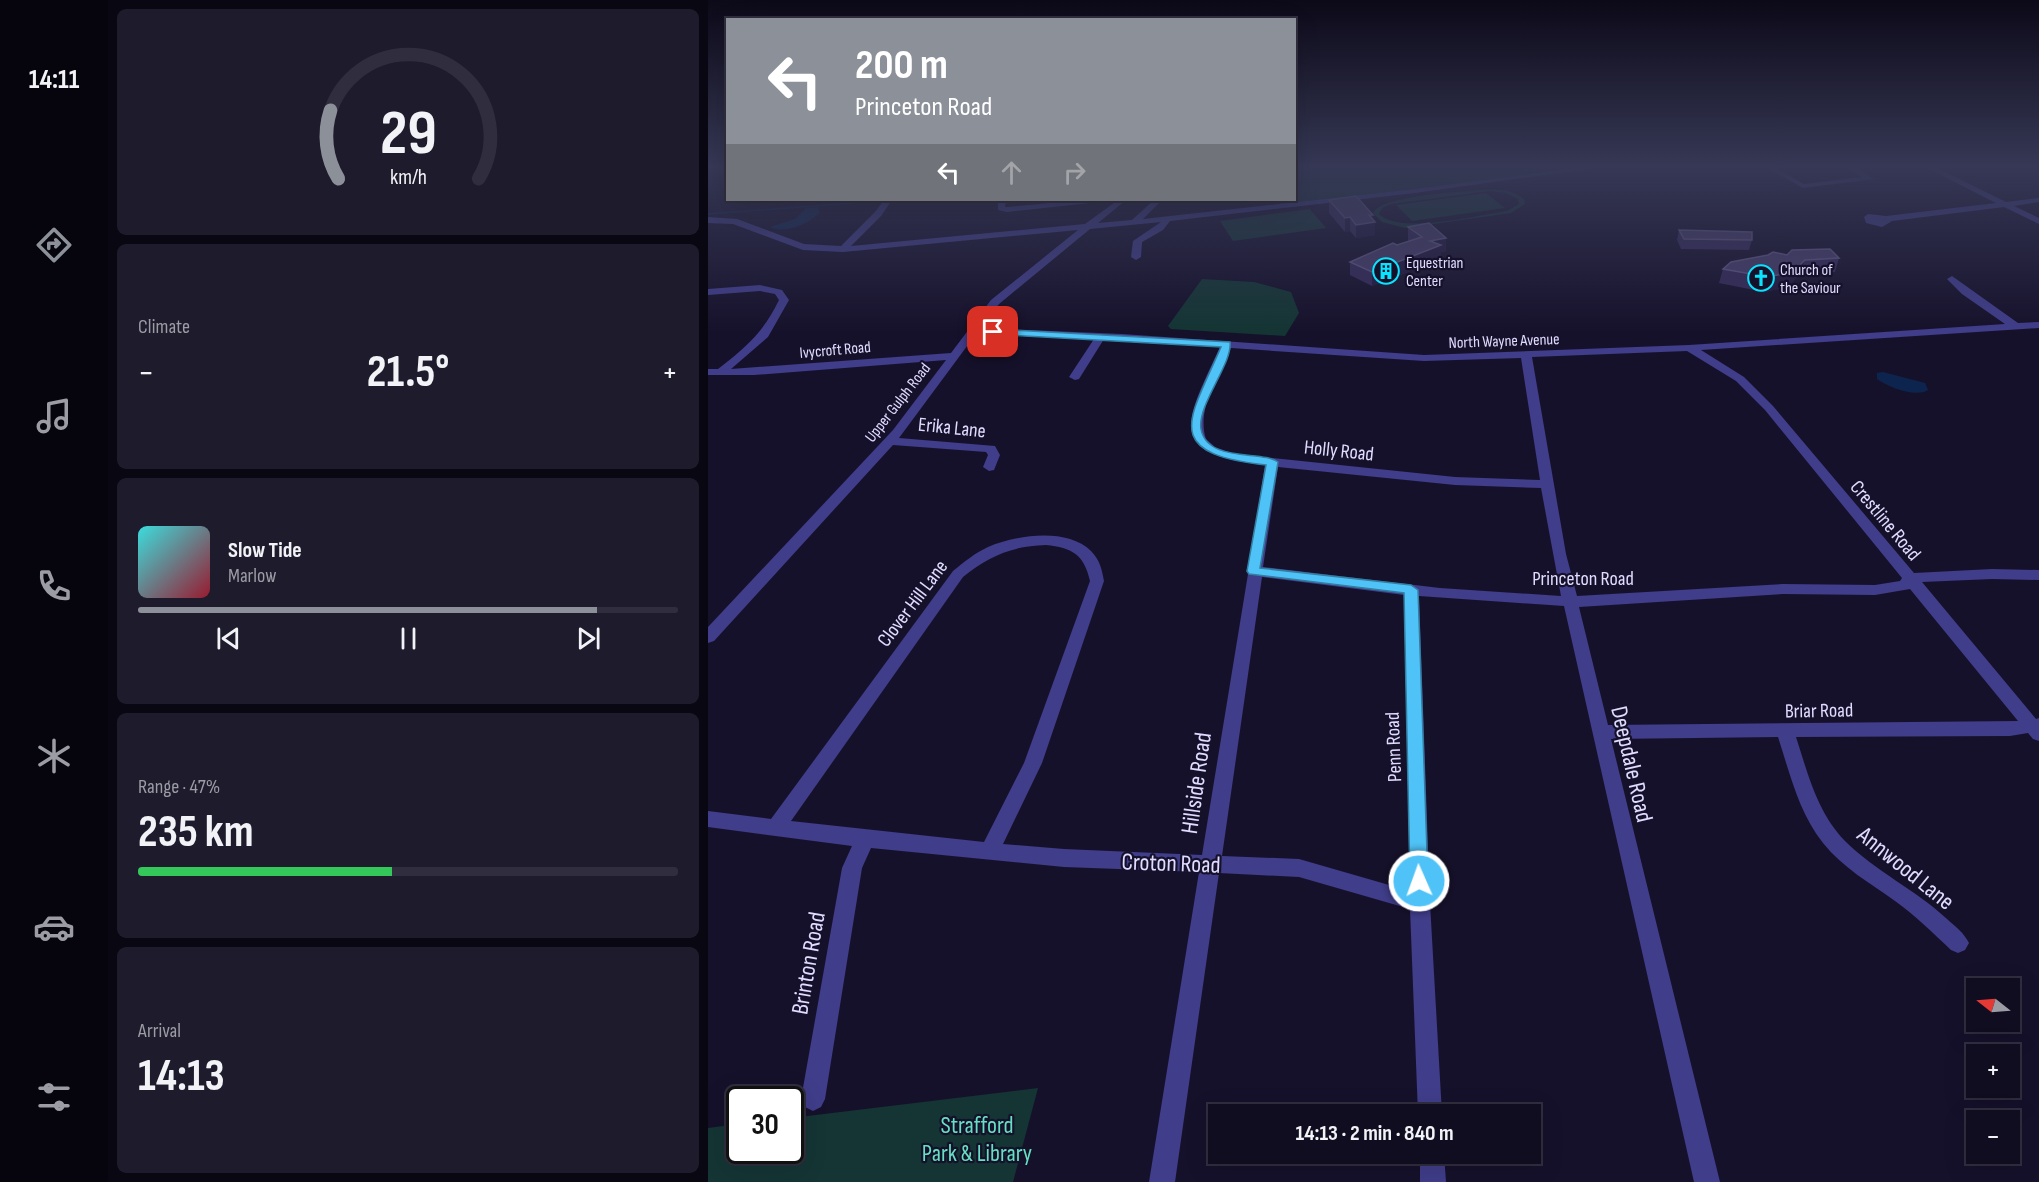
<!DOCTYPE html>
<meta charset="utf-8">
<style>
body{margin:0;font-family:"Sofia Sans Condensed",sans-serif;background:#1e1b2d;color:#f1f3f6;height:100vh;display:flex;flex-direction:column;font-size:22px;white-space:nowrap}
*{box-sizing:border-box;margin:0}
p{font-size:20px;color:#9c9ca5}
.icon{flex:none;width:33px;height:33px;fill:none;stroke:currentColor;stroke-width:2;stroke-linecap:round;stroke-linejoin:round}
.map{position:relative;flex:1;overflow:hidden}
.details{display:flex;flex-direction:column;gap:9px;padding:9px;background:#090712;width:600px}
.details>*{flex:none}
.banner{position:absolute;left:18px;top:18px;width:570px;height:183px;border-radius:0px;box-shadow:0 6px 24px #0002,0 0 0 2px #302d3e;background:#8c9099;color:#fff;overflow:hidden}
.needle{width:39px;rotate:287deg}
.controls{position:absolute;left:1258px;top:978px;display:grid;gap:12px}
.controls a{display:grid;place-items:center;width:54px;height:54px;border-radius:0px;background:#100d20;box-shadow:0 6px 24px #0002,0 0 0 2px #302d3e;font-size:30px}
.speed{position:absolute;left:18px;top:1086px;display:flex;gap:12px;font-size:30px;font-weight:700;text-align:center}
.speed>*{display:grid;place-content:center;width:78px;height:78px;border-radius:50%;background:#100d20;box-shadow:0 6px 24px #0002,0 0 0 2px #302d3e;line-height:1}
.speed .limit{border:3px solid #111;border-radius:9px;background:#fff;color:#111}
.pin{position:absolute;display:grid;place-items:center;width:51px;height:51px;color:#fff;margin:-26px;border-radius:12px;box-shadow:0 3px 9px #0006}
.me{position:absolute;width:66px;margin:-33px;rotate:358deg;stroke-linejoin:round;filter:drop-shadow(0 0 4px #0008)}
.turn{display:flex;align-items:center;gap:21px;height:126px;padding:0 30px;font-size:27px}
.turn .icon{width:78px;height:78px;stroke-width:2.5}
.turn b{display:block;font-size:42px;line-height:51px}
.lanes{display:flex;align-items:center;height:57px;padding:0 30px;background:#0003;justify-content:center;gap:30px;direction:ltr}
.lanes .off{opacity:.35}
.big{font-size:45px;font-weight:700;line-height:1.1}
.details .tile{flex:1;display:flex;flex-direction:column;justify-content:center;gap:9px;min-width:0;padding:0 21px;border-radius:9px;background:#1e1b2d}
.details .dial{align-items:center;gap:0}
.dial svg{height:156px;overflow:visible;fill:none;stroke:#302d3e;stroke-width:7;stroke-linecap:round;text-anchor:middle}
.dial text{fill:#f1f3f6;stroke:none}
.song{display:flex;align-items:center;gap:18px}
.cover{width:72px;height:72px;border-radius:9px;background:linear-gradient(135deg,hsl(180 70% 55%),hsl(350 70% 35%))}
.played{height:6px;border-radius:3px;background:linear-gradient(90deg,#8c9099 85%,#302d3e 85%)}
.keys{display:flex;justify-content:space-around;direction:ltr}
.heat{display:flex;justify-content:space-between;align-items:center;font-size:33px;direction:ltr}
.charge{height:9px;border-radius:4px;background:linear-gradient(90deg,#34c759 47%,#302d3e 0)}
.trip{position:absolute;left:500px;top:1104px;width:333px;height:60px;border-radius:0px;background:#100d20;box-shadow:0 6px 24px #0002,0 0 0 2px #302d3e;font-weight:700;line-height:60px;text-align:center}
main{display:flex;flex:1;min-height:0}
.menu{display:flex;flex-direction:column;width:108px;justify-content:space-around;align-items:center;background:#06050d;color:#9c9ca5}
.menu .icon{width:42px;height:42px}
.menu .current{color:#8c9099}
.menu b{font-size:27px;color:#f1f3f6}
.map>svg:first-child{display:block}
.green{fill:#143534;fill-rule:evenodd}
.water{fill:#0d254e}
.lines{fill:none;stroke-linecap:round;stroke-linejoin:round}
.stream{stroke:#0d254e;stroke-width:1.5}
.minor{fill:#403d8a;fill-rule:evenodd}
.wall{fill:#342a59}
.shaded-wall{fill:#20183f}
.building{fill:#463d6a;stroke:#5e5682;stroke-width:1.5}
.route{fill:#4fc3f7;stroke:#337fa1;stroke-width:1.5}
.labels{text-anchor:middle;stroke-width:4.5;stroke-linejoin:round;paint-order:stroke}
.far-poi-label{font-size:16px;fill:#e0dcff;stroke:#16112b;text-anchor:start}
.far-street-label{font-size:16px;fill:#e0dcff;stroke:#16112b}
.street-label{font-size:20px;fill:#e0dcff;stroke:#16112b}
.near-street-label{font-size:24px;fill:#e0dcff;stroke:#16112b}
.near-park-label{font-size:24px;fill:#66e0c3;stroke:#16112b}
</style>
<main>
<nav class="menu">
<b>14:11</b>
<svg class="icon current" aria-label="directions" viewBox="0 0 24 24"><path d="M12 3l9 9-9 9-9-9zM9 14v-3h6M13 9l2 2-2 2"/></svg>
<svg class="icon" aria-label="music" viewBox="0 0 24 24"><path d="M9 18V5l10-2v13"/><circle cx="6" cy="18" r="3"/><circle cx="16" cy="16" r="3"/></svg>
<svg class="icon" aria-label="phone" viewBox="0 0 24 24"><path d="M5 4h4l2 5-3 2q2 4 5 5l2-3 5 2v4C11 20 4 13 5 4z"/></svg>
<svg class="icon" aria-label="climate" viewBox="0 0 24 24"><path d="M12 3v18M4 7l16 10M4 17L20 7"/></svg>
<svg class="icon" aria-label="car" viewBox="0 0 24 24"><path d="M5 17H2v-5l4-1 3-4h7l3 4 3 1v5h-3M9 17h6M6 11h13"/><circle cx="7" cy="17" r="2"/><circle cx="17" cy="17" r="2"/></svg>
<svg class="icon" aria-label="filters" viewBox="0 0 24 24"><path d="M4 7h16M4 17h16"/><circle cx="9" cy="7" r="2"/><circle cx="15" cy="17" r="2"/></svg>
</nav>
<section class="details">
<div class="tile dial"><svg viewBox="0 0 100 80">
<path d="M14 69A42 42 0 1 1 86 69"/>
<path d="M14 69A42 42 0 0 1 10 34" stroke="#8c9099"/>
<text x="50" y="56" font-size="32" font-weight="700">29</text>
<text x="50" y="72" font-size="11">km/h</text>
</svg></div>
<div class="tile"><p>Climate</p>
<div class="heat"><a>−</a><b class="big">21.5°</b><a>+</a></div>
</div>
<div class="tile">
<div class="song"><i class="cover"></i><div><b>Slow Tide</b><p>Marlow</p></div></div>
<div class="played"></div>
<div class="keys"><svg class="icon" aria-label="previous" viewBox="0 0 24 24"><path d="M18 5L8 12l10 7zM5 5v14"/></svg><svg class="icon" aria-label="pause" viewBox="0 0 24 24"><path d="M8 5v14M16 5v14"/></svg><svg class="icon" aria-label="next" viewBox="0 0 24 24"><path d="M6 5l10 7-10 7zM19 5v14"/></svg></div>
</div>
<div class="tile"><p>Range · 47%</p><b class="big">235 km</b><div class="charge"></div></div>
<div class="tile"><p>Arrival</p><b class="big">14:13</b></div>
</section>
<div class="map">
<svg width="1331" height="1182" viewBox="0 0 1331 1182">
<rect width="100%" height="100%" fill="#16112b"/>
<g class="green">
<path d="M587,168H883L841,175L572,204L574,200H586Z"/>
<path d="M770,190C786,189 803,188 816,199L817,204L803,213L697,228L674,222L665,213C673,196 750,192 770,190ZM782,191L798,193L810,199L811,204L799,211C771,215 691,235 671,214L674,208L683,204Z"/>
<path d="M778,193L797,208L704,221L688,205Z"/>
<path d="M602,209L618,228L525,241L512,221Z"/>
<path d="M494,279L546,282L583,292L591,313L577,336L463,329L460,326Z"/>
<path d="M330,1088L305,1182H0V1128L31,1124L32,1150H82L83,1118Z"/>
</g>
<g class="water">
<path d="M109,207L112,212C103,223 76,235 62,227L87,219L98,208Z"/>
<path d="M1175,372L1217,383L1220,390C1208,398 1180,387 1169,379V373Z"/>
</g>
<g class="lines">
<path class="stream" d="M0,214L145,203"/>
<g class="minor">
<path d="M867,168H887L707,193L462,221L455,230L434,242L433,257L428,260L423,257L425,241L453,222L382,229L291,304L273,328L414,334L716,355L981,345L1297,324L1254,294L1239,279L1244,276L1310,323L1331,322V328L993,350L1036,377L1065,406L1206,573L1284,569L1331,570V580L1284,579L1214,582L1328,719L1331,718V741L1325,739L1320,733L1302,736L1088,737C1100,774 1109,812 1137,841C1167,871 1208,890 1239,919C1248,927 1256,933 1261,943L1257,950L1250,953L1243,950C1225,933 1207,915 1187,901C1162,883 1135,868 1115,843C1091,813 1082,774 1070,737L903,739L1012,1182H986L856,606L711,596L722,903L734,1114H710L702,909L591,877L511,873L467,1182H441L491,872L356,867L163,848L154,868L117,1099L113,1107L105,1111L97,1107L93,1099L134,868L144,846L0,827V811L63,819L245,571C256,562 267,553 280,547C308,535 359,527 383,551C392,560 394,570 396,581L334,763L295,844L356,849L494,855L540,574L538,571L541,567L557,465C455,455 478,421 512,347L396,339L371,379L367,380L361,377L386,339L268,334L191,438L287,446L292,455L286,470L281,471L275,467L280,455L278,452L185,445L6,641L0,643V627L185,430L238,360L46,375H0V369H10C38,347 55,333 71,300L67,294L52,291L0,295V289L52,285L74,290L81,300L60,337L23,369L243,353L283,300L370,230L135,252L95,250L25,224L0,223V217L29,219L96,244L133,246L167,212L176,200H184L173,216L143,246L377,224L410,200H418L390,223L424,220L446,200H454L435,219L707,189ZM523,348L716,361L813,358L832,480L747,477L526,454L507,447L498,439C488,410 511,374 523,348ZM979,351L1028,381L1057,410L1194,578L1192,581L1167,585L1075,584L869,596L858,554L824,357ZM570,467L747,485L833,488L853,596L732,588L555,567ZM338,545C364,548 376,554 382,581L316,763L276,842L83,821L255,577C281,556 304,546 338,545ZM554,577L696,595L702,891L591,859L514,856ZM1202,589L1310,721L900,725L871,607L1075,594L1167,595Z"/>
<path d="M1059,168H1068L1096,184L1154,177L1140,168H1149L1166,179L1095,188Z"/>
<path d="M1219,168H1229L1298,202L1331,198V202L1306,206L1331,218V224L1296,207L1184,221L1174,227L1158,223L1156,217L1160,214L1178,216L1288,203Z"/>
<path d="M290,200H298L297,207H300L373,200H395L391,202L299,212L290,210Z"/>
<path d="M712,1154H736L738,1182H712Z"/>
</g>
</g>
<g class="wall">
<path d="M621,200L665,219L667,222V235L648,238L642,231L637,232L621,213Z"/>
<path d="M700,227L738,251L733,252V259L664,286L642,275V262L701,241L700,240Z"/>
<path d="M971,230L1044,240L1041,250L973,249L969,240Z"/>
<path d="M1079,255L1131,258L1127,272L1092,274L1080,287L1056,292L1011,283L1015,269Z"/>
</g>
<g class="shaded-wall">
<path d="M661,215H665V222H667V235L648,238V225Z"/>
<path d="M642,217V231L637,232V218Z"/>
<path d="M738,238V251L733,252V259L664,286V272L722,241Z"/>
<path d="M1097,260L1092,274L1080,287L1056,292L1060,277Z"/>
</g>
<g class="building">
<path d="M648,196L665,215H661L667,222L648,225L642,217L637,218L621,200Z"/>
<path d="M721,223L738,238L722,241L733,245L664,272L642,262L685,243L689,245L714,237L700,227Z"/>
<path d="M971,230L1044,232V240L976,239Z"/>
<path d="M1122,249L1131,258L1097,260L1085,272L1060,277L1015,269L1023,262L1060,255L1065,252L1079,255L1084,250Z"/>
</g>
<linearGradient id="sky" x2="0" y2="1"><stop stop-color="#0c0918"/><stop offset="0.5" stop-color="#363855"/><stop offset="1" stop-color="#363855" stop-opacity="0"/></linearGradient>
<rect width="1331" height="333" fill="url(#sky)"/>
<path class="route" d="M285,329L522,342C525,363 489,405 493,429C499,463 555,450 570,462L552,568L703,585L710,590L720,881L718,887L711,889L705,887L702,881L696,593L541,574L539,571L558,465C452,453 481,421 513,347L282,334V330Z"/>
<defs>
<g id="building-ring" transform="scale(1.35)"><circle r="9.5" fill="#16112b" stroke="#09e3fd" stroke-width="1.5"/><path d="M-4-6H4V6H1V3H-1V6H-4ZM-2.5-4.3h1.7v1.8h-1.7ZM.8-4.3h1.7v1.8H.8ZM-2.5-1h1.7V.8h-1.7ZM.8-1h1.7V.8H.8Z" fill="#09e3fd"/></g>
<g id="church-ring" transform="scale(1.35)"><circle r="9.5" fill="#16112b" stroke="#09e3fd" stroke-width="1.5"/><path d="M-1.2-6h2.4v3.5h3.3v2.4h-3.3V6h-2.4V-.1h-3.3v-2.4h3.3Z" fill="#09e3fd"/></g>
</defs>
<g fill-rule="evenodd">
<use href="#building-ring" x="678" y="271"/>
<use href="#church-ring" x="1053" y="278"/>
</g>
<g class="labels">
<g class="far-poi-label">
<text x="698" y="268">Equestrian<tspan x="698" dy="18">Center</tspan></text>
<text x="1072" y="275">Church of<tspan x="1072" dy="18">the Saviour</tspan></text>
</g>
<g class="far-street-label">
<text transform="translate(796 340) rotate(-2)" y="6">North Wayne Avenue</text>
<text transform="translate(127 349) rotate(-5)" y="6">Ivycroft Road</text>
<text transform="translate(189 402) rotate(-52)" y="6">Upper Gulph Road</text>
</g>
<g class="street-label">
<text transform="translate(244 427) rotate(6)" y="7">Erika Lane</text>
<text transform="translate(631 450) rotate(6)" y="7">Holly Road</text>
<text transform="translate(1178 520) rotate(50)" y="7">Crestline Road</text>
<text x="875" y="585">Princeton Road</text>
<text transform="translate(204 603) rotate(-53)" y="7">Clover Hill Lane</text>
<text transform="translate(1111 710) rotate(-1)" y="7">Briar Road</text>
<text transform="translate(685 747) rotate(-92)" y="7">Penn Road</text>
</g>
<g class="near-street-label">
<text transform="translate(924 764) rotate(77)" y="8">Deepdale Road</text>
<text transform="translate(488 783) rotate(-82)" y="8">Hillside Road</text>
<text transform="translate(463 863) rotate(2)" y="8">Croton Road</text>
<text transform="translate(1198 868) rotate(39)" y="8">Annwood Lane</text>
<text transform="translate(100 963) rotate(-80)" y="8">Brinton Road</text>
</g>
<g class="near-park-label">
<text x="269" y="1133">Strafford<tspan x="269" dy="28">Park &amp; Library</tspan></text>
</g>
</g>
</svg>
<div class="controls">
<a><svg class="needle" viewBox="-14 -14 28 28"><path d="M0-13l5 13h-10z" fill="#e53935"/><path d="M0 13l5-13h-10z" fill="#9c9ca5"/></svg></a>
<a>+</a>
<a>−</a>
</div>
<div class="speed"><div class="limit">30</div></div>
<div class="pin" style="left:285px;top:332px;background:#d93025"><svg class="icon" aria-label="arrive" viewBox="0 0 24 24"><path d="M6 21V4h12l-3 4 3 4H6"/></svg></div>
<svg class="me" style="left:711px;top:881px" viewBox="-20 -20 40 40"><circle r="17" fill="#4fc3f7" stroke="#fff" stroke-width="3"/><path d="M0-11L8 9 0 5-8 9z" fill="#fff"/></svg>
<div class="trip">14:13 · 2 min · 840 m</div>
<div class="banner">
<div class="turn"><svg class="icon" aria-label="left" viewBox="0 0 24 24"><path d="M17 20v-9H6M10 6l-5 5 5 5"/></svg><div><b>200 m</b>Princeton Road</div></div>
<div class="lanes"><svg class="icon" aria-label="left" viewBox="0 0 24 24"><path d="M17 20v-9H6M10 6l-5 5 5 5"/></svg><svg class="icon off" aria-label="ahead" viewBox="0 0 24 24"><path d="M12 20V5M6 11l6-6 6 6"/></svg><svg class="icon off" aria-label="right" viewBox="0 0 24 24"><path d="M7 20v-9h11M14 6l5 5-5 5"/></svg></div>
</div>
</div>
</main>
